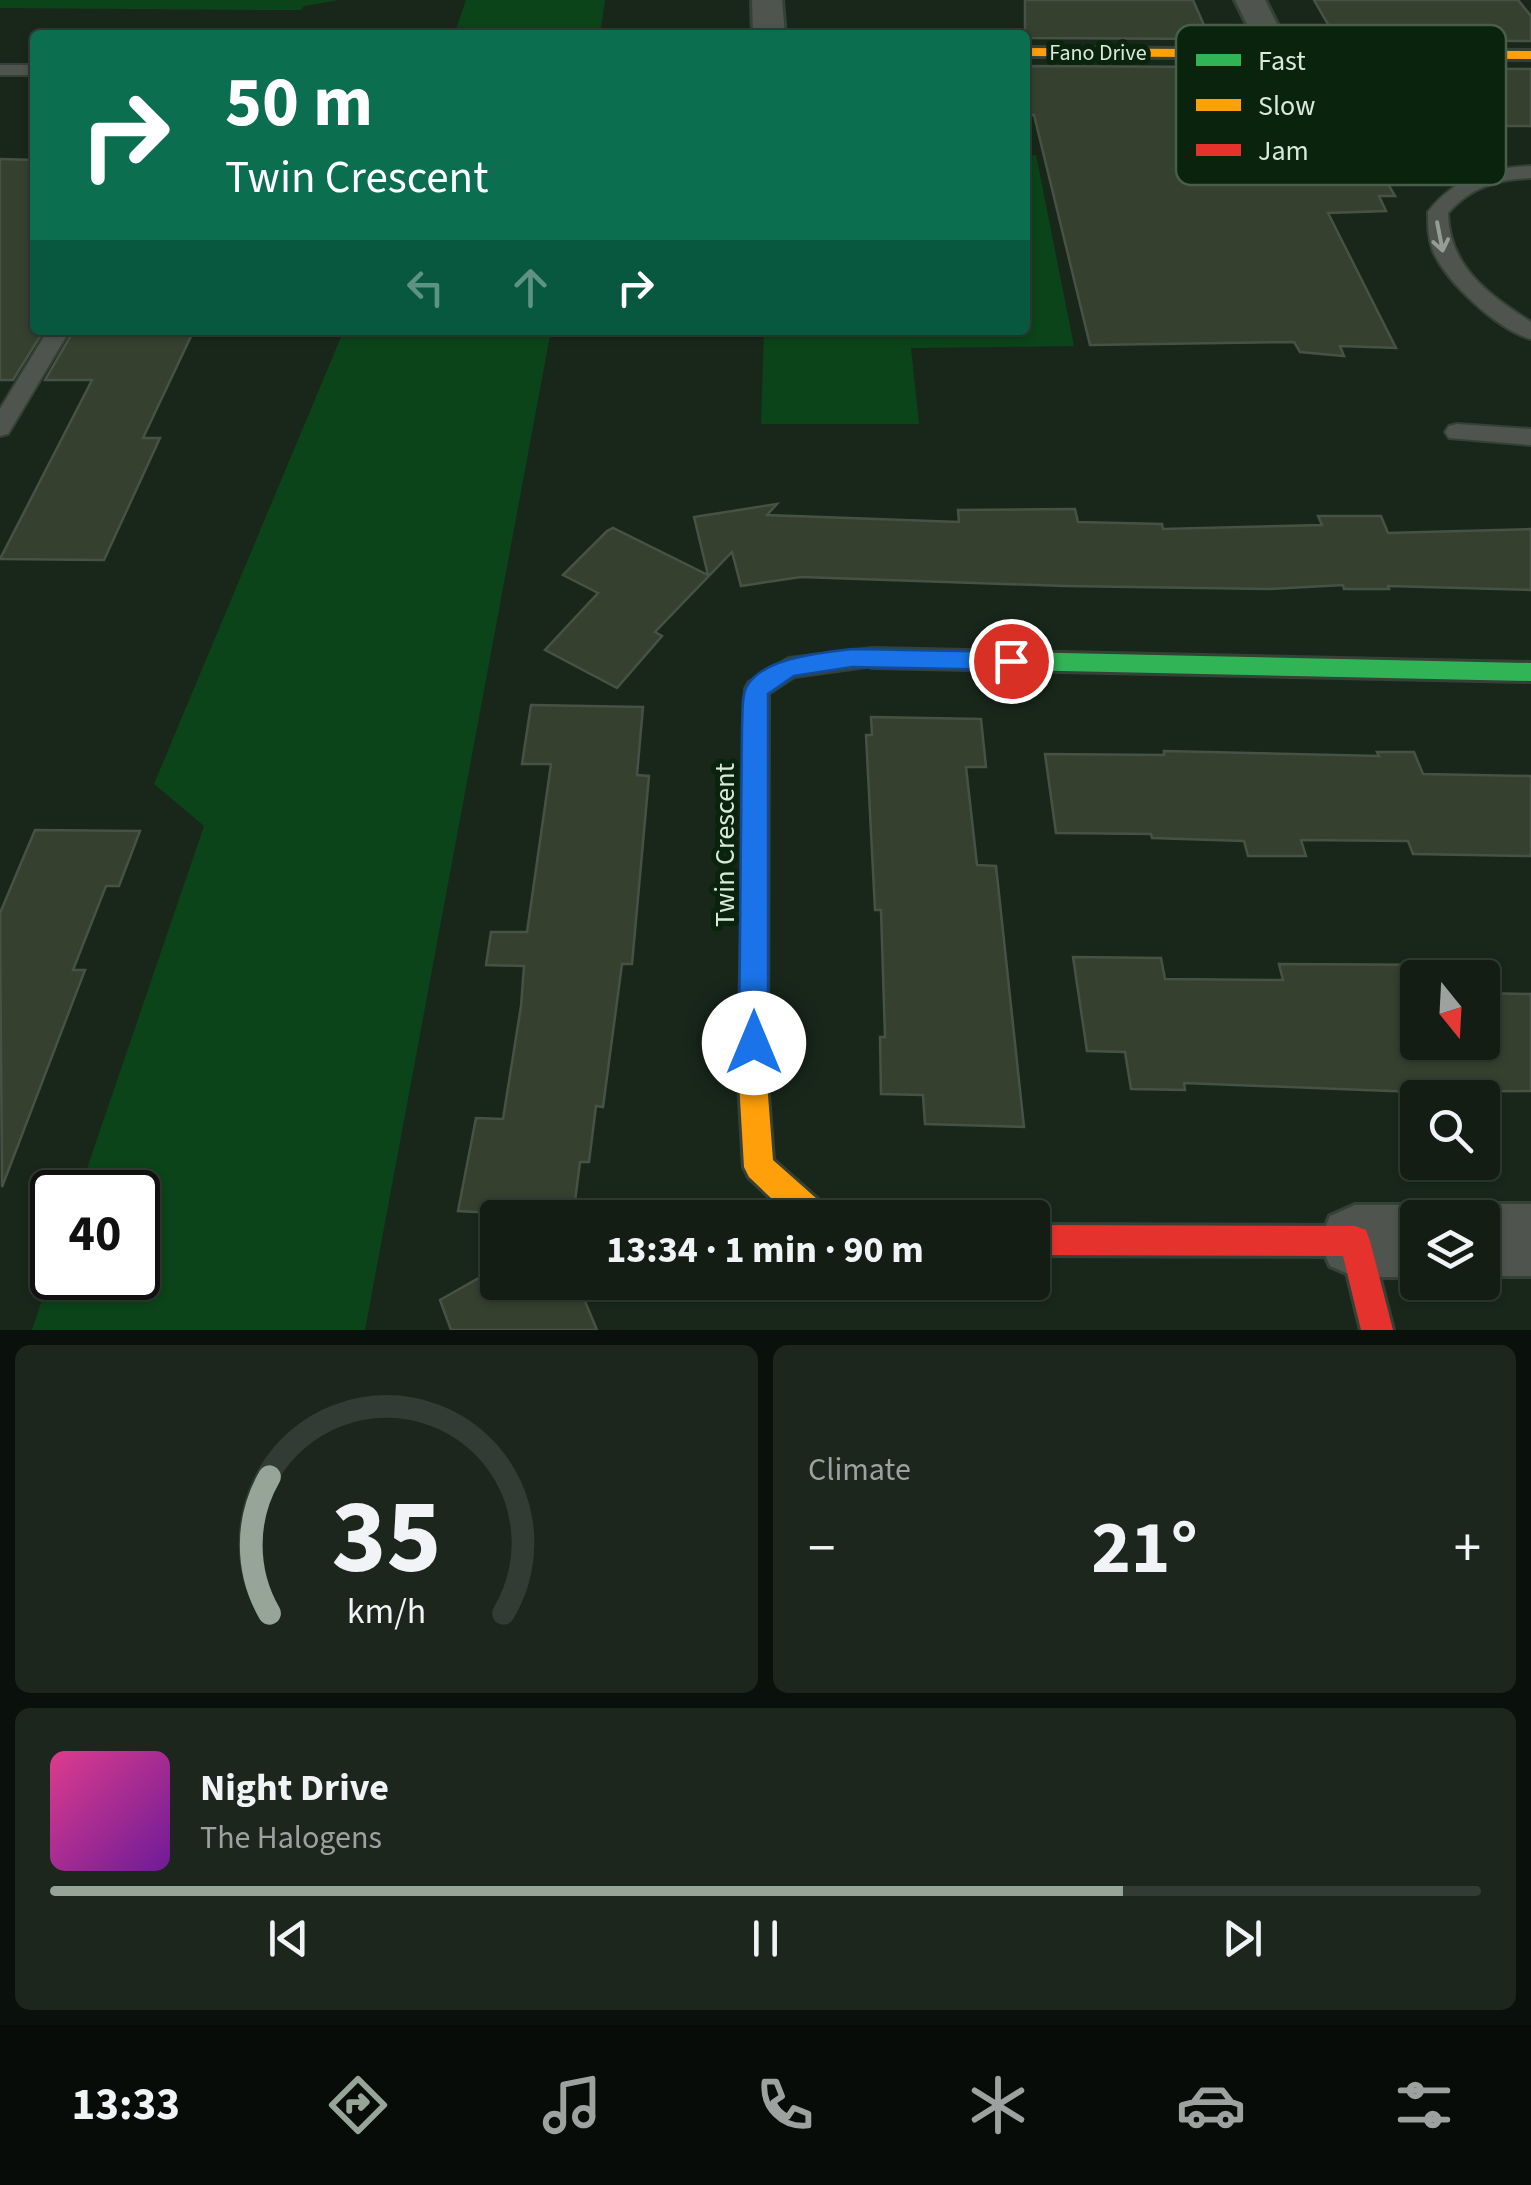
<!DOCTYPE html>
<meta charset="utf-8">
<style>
body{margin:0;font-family:"Source Sans 3",sans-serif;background:#1c261d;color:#f1f3f6;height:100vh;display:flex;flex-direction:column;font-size:38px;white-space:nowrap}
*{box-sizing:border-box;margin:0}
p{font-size:32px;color:#9da2a0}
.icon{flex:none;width:55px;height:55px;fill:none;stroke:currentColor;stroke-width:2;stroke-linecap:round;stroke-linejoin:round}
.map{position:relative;height:1330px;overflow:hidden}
.details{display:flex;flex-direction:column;gap:15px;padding:15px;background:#0a100b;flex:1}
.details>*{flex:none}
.hud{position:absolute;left:30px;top:30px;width:1000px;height:305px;border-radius:10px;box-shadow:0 2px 8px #0004,0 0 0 2px #323b34;background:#0b6e4f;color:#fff;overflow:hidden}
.needle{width:65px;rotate:162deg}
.controls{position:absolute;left:1400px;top:960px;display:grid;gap:20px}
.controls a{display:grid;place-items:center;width:100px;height:100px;border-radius:10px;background:#131d14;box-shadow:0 2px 8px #0004,0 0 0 2px #323b34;font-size:50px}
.speed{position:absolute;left:30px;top:1170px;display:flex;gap:20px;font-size:50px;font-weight:700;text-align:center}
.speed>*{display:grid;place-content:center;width:130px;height:130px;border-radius:50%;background:#131d14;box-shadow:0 2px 8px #0004,0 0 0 2px #323b34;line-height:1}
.speed .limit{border:5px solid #111;border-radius:15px;background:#fff;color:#111}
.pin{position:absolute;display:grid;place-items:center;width:85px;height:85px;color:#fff;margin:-42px;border:5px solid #fff;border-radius:50%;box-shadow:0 2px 10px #0007}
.me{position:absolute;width:110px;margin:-55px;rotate:0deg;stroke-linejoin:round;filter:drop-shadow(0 0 8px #0008)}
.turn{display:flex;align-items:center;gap:35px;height:210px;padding:0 30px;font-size:45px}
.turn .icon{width:130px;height:130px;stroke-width:2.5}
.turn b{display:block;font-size:70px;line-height:85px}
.lanes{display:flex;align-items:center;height:95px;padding:0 30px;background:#0003;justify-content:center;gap:50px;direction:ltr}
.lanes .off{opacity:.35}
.big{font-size:75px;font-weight:700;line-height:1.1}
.details .tile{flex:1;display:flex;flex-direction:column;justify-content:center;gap:15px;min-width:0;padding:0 35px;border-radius:15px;background:#1c261d}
.details .dial{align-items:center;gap:0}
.dial svg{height:260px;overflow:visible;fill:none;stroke:#323b34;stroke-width:7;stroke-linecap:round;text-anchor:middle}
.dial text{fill:#f1f3f6;stroke:none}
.song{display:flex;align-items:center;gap:30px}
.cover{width:120px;height:120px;border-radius:15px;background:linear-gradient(135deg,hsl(330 70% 55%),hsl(280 70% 35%))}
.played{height:10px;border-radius:5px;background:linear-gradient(90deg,#96a598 75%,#323b34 75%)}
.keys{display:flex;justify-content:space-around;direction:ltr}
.heat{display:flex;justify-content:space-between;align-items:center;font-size:55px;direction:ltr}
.details .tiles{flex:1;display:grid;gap:15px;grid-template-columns:1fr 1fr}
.tile:last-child{grid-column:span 2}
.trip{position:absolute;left:480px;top:1200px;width:570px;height:100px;border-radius:10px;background:#131d14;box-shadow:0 2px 8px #0004,0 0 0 2px #323b34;font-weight:700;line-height:100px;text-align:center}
.menu{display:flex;height:160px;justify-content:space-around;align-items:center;background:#080c08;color:#9da2a0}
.menu .icon{width:70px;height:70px}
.menu .active{color:#96a598}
.menu b{font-size:45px;color:#f1f3f6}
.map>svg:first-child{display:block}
.green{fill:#0b4419}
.building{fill:#35402f;stroke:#485145;stroke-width:2.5}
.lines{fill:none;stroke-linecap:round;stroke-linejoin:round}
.lane-casing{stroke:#354137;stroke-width:4}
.street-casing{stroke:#354137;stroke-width:6}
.fast-casing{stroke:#354137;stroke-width:6}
.slow-casing{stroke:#354137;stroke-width:6}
.jam-casing{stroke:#354137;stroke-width:6}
.lane{fill:#4f544f;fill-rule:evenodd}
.street{fill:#4f544f;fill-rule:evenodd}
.fast{fill:#30b455;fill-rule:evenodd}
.slow{fill:#ff9f0a;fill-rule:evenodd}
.jam{fill:#e5322d;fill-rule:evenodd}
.oneway{stroke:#949e95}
.route{fill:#1a73e8;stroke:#114b97;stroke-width:2.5}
.labels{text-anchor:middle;stroke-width:10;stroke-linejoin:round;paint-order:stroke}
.far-street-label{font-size:22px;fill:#dae9db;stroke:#09230d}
.street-label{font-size:28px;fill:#dae9db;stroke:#09230d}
.key{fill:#09230d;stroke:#485e4b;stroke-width:2.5}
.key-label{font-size:28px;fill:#dae9db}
</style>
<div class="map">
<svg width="1531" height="1330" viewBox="0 0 1531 1330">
<rect width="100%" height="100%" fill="#19271b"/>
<g class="green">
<path d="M0,0H339L304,6L301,10H268L0,8Z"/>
<path d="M466,0H605L600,35H454Z"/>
<path d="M1036,155L1074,346L911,348L919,424H761L764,330H1025V156Z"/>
<path d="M344,330H551L365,1330H32L52,1270V1278H138V1192H79L204,826L154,784Z"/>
</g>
<g class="building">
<path d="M1025,0H1193L1210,39L1025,38Z"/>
<path d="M1314,0H1518L1531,16V41L1337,40Z"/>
<path d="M1025,66L1221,67L1230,86L1362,84L1352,68L1531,69V126H1478L1471,117L1388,118L1392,125H1354L1395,196H1379L1386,211L1328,213L1396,348L1340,346L1344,356L1300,352L1294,342L1090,345L1034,115H1025Z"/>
<path d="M0,159L35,160V330H44L13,380H0Z"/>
<path d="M74,330H194L143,438H160L104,560L0,559L92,380H45Z"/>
<path d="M777,504L767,515L959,522L958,510L1075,509L1078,522L1162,524L1163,529L1322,525L1318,516H1381L1388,533L1531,529V590L1388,586L1389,589H1344L1343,585L1268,589L1065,586L801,577L741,586L732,552L655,632L662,636L617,688L545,650L598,593L563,575L607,531L613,528L708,575L694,517Z"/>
<path d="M531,705L643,707L637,775L649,776L632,964H622L603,1107L596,1106L589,1162H580L573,1217L458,1211L476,1118L503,1119L521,1006L524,966L486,965L491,932H527L551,764H522Z"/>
<path d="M871,717L981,719L986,767H966L977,865L996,866L1024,1127L925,1124L923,1095L881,1094L880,1037H885L881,910H875L866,735H872Z"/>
<path d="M1164,751L1379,756L1377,752H1414L1423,774L1531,776V856L1413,854L1408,841L1301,840L1306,856H1248L1244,841L1152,838L1151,834L1056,833L1045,754L1164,755Z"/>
<path d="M35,830L140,831L119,886H106L73,970H85L2,1187L0,913Z"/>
<path d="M1073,957L1161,958L1165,979L1283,980L1279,964L1458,965L1462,978H1418V1042H1482V993L1531,994V1091L1415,1092L1184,1083L1185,1090L1131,1089L1125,1052L1087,1051Z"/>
<path d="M498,1267V1282H577L597,1330H451L440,1300Z"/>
</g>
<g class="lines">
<g class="lane-casing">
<g id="lane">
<rect x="0" y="65" width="35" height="10"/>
<path d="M1531,166V178C1497,179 1471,187 1448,213C1449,267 1489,295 1531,322V339C1498,330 1446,282 1433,251C1428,238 1428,225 1428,212C1454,178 1489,168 1531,166Z"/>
<path d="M48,330H70L8,434L0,436V409Z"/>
<path d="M1457,424L1531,429V445L1449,438L1445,432L1449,426Z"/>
</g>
</g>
<g class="street-casing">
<g id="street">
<path d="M752,0H782L785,35H753Z"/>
<path d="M1235,0H1265L1291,52L1286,59H1264Z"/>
<path d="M1482,1204H1531V1276H1482V1218H1456Z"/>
<path d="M1355,1205H1418L1443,1216L1418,1218V1277H1355L1330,1266L1319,1241L1330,1216Z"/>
</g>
</g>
<g class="fast-casing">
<path id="fast" d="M872,649L1531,663V681L872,667L864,664L861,658L864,652Z"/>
</g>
<g class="slow-casing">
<g id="slow">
<path d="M1025,48L1531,51V59L1025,56Z"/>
<path d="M872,649L880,652L883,658L880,664L794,676L768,693L767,1082L773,1160L826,1207L830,1218H792L749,1177L744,1167L739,1082L746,689L749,683L789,659Z"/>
</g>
</g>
<g class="jam-casing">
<path id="jam" d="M1032,1225L1355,1226L1366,1230L1370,1241L1393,1330H1361L1343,1256L1032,1255Z"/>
</g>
<use href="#lane" class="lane"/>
<use href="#street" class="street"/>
<use href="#fast" class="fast"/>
<use href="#slow" class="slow"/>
<use href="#jam" class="jam"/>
</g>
<defs><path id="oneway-shaft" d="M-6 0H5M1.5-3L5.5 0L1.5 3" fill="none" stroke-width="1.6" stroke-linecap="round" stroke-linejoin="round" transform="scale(2.5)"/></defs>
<use class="oneway" href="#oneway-shaft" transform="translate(1440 237) rotate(79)"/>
<path class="route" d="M852,649L1011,652L1023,661L1011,670L852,667L794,676L768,694V1043L763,1052L754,1056L744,1052L739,1043L742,726C743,714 741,696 747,686C764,657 822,653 852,649Z"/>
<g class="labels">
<g class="far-street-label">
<text x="1098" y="60">Fano Drive</text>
</g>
<g class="street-label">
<text transform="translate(724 845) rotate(-90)" y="10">Twin Crescent</text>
</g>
</g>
<rect x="1176" y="25" width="330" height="160" rx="15" class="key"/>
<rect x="1196" y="54" width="45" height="12" fill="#30b455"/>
<rect x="1196" y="99" width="45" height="12" fill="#ff9f0a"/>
<rect x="1196" y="144" width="45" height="12" fill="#e5322d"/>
<g class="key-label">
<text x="1258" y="70">Fast</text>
<text x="1258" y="115">Slow</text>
<text x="1258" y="160">Jam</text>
</g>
</svg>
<div class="controls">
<a><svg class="needle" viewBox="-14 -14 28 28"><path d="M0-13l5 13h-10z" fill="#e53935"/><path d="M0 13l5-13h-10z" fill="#9da2a0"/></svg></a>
<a><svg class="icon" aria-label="search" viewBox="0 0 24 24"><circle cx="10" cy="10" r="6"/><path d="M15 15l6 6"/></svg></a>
<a><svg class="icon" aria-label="layers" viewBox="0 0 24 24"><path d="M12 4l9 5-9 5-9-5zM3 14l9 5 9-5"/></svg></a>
</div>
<div class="speed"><div class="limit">40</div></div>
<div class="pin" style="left:1011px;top:661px;background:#d93025"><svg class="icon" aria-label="arrive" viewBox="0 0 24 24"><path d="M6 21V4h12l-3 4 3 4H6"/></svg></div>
<svg class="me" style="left:754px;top:1043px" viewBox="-20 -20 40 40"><circle r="19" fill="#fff"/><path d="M0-13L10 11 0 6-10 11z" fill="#1a73e8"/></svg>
<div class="trip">13:34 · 1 min · 90 m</div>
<div class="hud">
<div class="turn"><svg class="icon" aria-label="right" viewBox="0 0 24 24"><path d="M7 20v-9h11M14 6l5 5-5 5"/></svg><div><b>50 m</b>Twin Crescent</div></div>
<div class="lanes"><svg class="icon off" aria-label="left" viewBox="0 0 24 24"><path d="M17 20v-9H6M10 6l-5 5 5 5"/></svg><svg class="icon off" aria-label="ahead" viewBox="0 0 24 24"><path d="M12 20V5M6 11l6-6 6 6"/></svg><svg class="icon" aria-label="right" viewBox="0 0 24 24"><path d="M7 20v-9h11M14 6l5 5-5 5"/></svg></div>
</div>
</div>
<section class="details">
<div class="tiles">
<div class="tile dial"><svg viewBox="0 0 100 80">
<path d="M14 69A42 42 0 1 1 86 69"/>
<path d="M14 69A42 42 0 0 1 14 27" stroke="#96a598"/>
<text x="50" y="56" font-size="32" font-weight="700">35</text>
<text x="50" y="72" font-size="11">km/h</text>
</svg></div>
<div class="tile"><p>Climate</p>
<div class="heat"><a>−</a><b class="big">21°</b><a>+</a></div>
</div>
<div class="tile">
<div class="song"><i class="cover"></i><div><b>Night Drive</b><p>The Halogens</p></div></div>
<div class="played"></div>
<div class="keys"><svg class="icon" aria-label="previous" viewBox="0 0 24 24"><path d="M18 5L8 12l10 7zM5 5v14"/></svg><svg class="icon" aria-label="pause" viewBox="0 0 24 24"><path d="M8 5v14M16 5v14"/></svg><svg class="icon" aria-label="next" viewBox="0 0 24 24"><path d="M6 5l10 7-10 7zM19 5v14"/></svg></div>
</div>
</div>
</section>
<nav class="menu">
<b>13:33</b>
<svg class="icon active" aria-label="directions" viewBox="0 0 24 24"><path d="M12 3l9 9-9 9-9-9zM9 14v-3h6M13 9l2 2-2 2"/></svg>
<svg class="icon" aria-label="music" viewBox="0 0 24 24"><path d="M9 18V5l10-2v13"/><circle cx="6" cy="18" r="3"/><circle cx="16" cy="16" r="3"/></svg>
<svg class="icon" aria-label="phone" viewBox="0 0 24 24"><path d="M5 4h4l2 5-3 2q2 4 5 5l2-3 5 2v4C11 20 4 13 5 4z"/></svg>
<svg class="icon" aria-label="climate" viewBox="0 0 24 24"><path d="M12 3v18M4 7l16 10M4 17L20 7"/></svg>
<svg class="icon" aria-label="car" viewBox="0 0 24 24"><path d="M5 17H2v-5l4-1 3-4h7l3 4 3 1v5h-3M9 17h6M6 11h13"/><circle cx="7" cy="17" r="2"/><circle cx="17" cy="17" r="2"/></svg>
<svg class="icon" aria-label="filters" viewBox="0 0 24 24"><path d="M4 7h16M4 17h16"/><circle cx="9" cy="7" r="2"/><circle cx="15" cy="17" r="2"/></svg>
</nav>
